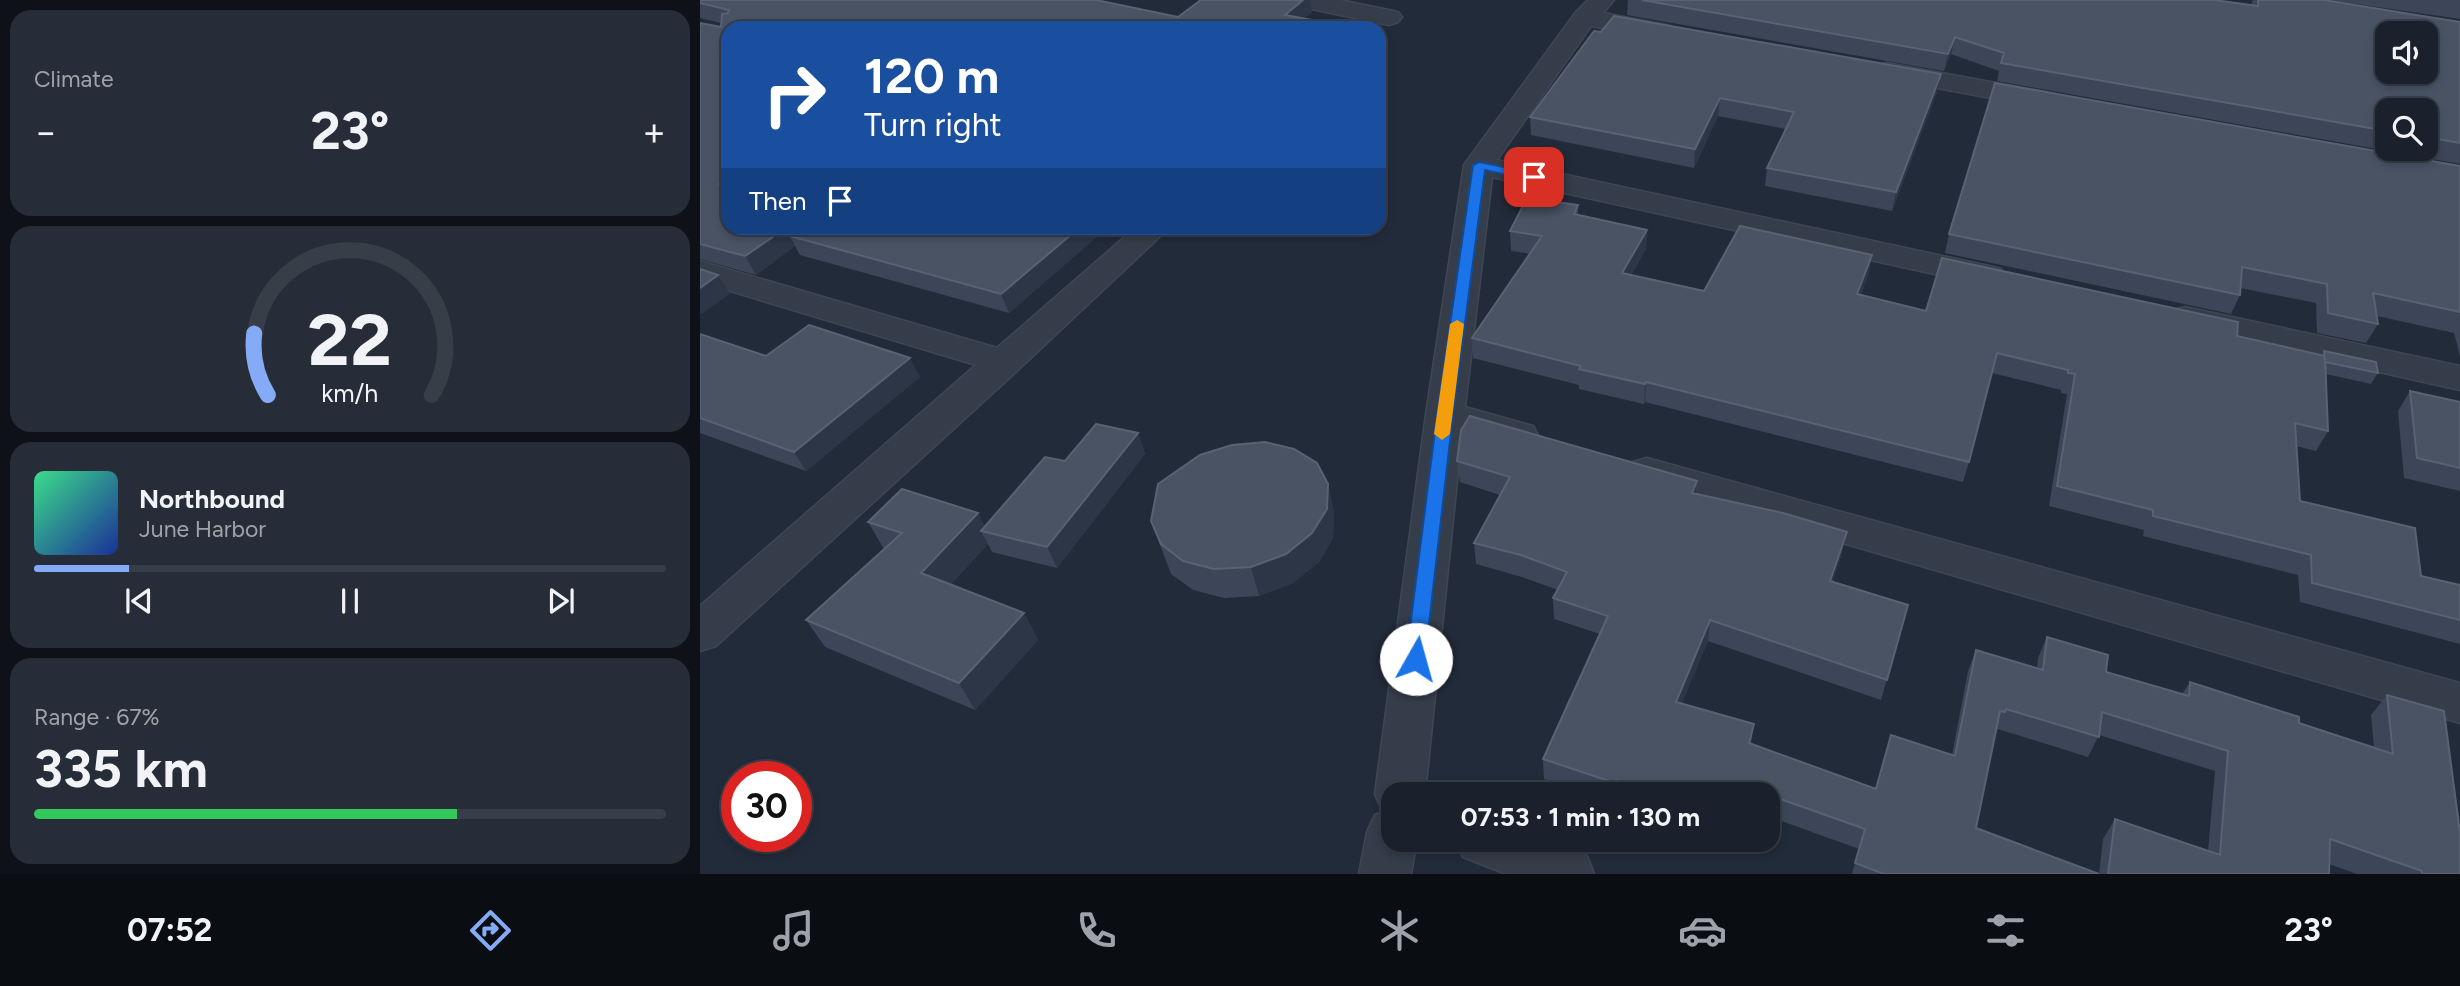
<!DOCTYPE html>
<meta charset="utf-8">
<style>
body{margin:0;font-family:Figtree,sans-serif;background:#272d38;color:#f1f3f6;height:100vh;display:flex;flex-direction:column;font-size:26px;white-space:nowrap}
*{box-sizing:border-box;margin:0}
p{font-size:23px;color:#9fa3a9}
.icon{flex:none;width:38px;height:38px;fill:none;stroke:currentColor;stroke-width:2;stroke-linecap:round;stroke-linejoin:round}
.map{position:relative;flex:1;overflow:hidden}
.sheet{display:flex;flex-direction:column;gap:10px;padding:10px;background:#0e1218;width:700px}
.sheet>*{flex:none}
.banner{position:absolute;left:21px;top:21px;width:665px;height:214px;border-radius:21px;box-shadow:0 4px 10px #0003,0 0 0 2px #383e48;background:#1a4fa0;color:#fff;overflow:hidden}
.buttons{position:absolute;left:1675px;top:21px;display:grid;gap:14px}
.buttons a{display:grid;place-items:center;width:63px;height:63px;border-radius:14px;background:#1a202c;box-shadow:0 4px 10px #0003,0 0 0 2px #383e48;font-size:35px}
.speed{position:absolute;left:21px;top:761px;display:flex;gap:14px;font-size:35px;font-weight:700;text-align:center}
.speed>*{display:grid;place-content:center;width:91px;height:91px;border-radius:50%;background:#1a202c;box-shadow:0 4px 10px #0003,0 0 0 2px #383e48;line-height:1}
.speed .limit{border:10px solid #d22;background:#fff;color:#111}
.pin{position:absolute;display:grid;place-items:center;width:60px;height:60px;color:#fff;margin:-30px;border-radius:14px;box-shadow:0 4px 10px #0006}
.me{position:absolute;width:77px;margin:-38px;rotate:7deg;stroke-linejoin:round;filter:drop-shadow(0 0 5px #0008)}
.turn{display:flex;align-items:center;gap:24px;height:147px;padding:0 28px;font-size:32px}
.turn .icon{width:91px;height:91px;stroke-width:2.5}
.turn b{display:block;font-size:49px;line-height:60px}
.then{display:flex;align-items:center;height:66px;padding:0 28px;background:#0003;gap:14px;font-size:26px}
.big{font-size:52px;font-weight:700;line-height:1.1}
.sheet .tile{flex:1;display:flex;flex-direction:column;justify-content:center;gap:10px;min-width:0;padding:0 24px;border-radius:21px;background:#272d38}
.sheet .dial{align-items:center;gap:0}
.dial svg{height:182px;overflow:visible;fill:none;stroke:#383e48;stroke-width:7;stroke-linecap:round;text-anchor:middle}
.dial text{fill:#f1f3f6;stroke:none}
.song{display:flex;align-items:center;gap:21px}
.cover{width:84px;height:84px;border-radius:10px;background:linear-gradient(135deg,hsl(150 70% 55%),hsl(230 70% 35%))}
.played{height:7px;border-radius:4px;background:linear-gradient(90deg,#85aaf6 15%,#383e48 15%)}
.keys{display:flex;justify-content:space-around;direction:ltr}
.heat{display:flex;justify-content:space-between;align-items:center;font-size:38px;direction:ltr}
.charge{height:10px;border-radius:5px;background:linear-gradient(90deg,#34c759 67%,#383e48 0)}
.trip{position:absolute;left:681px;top:782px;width:399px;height:70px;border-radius:21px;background:#1a202c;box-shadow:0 4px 10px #0003,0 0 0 2px #383e48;font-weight:700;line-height:70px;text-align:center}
.menu{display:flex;height:112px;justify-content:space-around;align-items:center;background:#0a0d12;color:#9fa3a9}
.menu .icon{width:49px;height:49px}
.menu .on{color:#85aaf6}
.menu b{font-size:32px;color:#f1f3f6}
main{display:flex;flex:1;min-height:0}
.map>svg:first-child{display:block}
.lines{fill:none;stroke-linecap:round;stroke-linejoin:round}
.minor-casing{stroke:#3f4653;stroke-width:3}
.minor{fill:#353d4a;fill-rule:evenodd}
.wall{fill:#3d4658;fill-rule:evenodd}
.shaded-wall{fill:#2d3647}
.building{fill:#495364;stroke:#596273;stroke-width:2;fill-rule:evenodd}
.route{fill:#1a73e8;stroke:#114b97;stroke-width:2}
.slow{fill:#f59e0b}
</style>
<main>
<section class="sheet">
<div class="tile"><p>Climate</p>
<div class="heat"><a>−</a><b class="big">23°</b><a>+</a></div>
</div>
<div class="tile dial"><svg viewBox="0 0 100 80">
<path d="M14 69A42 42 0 1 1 86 69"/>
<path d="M14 69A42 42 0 0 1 8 42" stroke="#85aaf6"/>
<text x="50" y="56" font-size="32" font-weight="700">22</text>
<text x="50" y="72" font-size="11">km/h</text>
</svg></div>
<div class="tile">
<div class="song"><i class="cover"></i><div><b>Northbound</b><p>June Harbor</p></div></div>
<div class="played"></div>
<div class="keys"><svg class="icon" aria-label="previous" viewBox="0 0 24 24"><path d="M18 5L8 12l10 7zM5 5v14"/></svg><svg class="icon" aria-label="pause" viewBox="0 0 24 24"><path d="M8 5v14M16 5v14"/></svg><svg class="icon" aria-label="next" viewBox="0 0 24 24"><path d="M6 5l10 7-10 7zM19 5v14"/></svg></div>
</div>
<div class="tile"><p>Range · 67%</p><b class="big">335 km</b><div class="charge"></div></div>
</section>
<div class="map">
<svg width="1760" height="874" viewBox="0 0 1760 874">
<rect width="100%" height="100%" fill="#222b3a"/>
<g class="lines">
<g class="minor-casing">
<g id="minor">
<path d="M590,0H640L698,12L702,17L698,22L689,25L602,7L593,5Z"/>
<path d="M888,0H914L903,13L971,26L975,31L971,36L962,39L891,26L797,160L1289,266L1301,269L1306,276L1301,283L1289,286L792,177L765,407L833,426L838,435L833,444L819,448L762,432L725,794H693V840H717L711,874H659L667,832L675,815L686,811L682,810L675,794L726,414L764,165L876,12Z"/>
<path d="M1187,63L1345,92L1355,94L1359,100L1355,106L1345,108L1178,77L1174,71L1178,65Z"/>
<path d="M435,228H469L318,370L16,646L0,651V606L276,365L0,282V261L297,348Z"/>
<path d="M1485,307L1760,366V390L1473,326L1468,318L1473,310Z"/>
<path d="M947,458L1760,683V723L933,482L927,472L933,462Z"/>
<path d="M755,840H844L887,856L894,874H806L763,857Z"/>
</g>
</g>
<use href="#minor" class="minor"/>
</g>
<g class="wall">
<path d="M0,0L478,17L612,12L603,19L28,28V228H407L309,313L100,255L95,246L56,275L0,259V23L21,27V23L0,18Z"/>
<path d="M928,0H1514L1551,5L1553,0H1624L1760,22V164L1297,81L1299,71L1251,54L1244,71L927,15ZM1687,110H1726V149H1687Z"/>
<path d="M1629,0H1760V19Z"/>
<path d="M894,31L1237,92L1192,211L1065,186L1067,168L1086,129L1018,116L994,168L831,135L830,117Z"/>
<path d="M1760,166V356L1754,333L1677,316L1678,324L1666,343L1617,333L1616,303L1540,288V295L1531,314L1245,253L1249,234Z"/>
<path d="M878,205V215L947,230L946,249L931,275L1004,291L1172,255L1168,275L1161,295L1226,311L1537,336L1622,355L1624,351L1678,373L1671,384L1626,374L1628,431L1616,451L1596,446L1600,501L1721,576L1760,585V644L1600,602L1598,575L1443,536L1444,530L1349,506L1367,394L1361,393V390L1292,373L1269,462L1263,482L945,402L944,404L879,389V385L773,358L772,338L830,254L811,251L810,231Z"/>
<path d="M0,334L66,356L220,377L106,471L0,433Z"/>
<path d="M1710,391L1760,402V491L1704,478L1698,411Z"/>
<path d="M438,433L445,454L357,568L292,552L288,544L251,584L324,613L338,640L275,710L125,647L106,620L184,549L168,522L285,527L365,461Z"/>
<path d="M757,461L997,481L996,494L1142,553L1132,582L1208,605L1181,700L1008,641L981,704L1054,724L1051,744L1175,788L1191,735L1252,755L1268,671L1276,650L1337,668L1338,658L1347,637L1406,672L1482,694L1490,682L1599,723L1674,747L1671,715L1687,695L1760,874H1657L1629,864V874H1152L1159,849L1068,816V794H890L844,779L843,759L900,634L854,619L853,598L858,590L822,577L776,564L774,543L800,495L760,482ZM1298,729L1388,757L1399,735L1515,771L1508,851L1415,819L1403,839L1399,874L1276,828L1296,733Z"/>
<path d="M628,484L634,513L633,538L619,562L593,583L559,596L524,598L493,590L471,574L451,521Z"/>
</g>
<g class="shaded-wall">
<path d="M603,0H610L612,12L592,28L585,15Z"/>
<path d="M1255,37L1251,54L1244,71L1248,54Z"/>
<path d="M1241,74L1237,92L1192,211L1196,192Z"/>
<path d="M1020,98L1018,116L994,168L995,149Z"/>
<path d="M28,178V201L19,184Z"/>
<path d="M86,228H120L90,236L95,246L56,275L45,256Z"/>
<path d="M379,228H407L309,313L301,294Z"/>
<path d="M947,230L946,249L921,293L922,273Z"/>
<path d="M1172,255L1168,275L1154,314L1157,294Z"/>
<path d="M18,275L30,294L0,315V288Z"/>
<path d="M210,358L220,377L106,471L94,452Z"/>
<path d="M946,382L945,402L944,404L945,384Z"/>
<path d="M438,433L445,454L357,568L347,547Z"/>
<path d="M997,481L995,503L992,493Z"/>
<path d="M628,484L634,513L633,538L619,562L593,583L559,596L551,567Z"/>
<path d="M278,513L288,533L281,531L288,544L236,600L221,573Z"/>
<path d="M1147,532L1142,553L1126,603L1130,581Z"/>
<path d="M324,613L338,640L275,710L259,683Z"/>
<path d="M1010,620L1008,641L974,723L976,702Z"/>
</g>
<g class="building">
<path d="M0,0H396L478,17L501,0H603L585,15L629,23L623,28H28V178L19,184L28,187V228H86L45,256L0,244V23L21,27L22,14L28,13L29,10L0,3Z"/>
<path d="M942,0H1514L1558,6V0H1624L1760,22V143L1726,137V110H1687V131L1301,63L1304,53L1255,37L1248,54ZM1687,33H1726V72H1687Z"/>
<path d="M914,16L1241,74L1196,192L1067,168L1094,112L1020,98L995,149L830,117L894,31L901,32Z"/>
<path d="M1295,83L1760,166V312L1673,293L1678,324L1628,313L1627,284L1542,267L1540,295L1249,234Z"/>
<path d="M827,198L878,205L874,214L947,230L922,273L1004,291L1040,226L1172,255L1157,294L1226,311L1242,258L1538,322L1537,336L1625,356L1628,431L1595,423L1600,501L1715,528L1721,576L1760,585V620L1612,583L1611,555L1453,516V510L1357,486L1375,374L1368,373V370L1297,353L1269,462L946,382L945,384L879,369L881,366L772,338L842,236L810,231Z"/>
<path d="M102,228H379L301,294L90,236Z"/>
<path d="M0,269L18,275L0,288Z"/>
<path d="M109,325L210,358L94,452L0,418V334L66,356Z"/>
<path d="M1624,351L1676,362L1678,373L1625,362Z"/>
<path d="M1710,391L1760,402V468L1717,458Z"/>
<path d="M770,416L997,481L992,493L1083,513L1147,532L1130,581L1208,605L1187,680L1010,620L976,702L1054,724L1049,743L1176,789L1191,735L1255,756L1276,650L1343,670L1347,637L1408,655L1406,672L1489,696L1490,682L1599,717V723L1693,754L1687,695L1744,711L1760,833V874H1722V871L1630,839L1629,874H1408L1415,819L1520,855L1528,751L1402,712L1399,737L1306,709L1305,712L1300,711L1276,828L1399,874H1184L1155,863L1165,829L1038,784L1035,794H963L916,780L915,783L843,759L908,616L853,598L867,572L821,555L774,543L810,477L757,461L761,430Z"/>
<path d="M396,424L438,433L347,547L281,531L345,457L365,461Z"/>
<path d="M565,442L594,449L617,463L628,484L627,509L612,533L586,554L551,567L514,569L483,561L461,544L451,521L458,484L500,455L532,445Z"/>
<path d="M202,489L278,513L221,573L324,613L259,683L106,620L202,533L168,522Z"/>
</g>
<path class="route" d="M779,162L838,174L840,177L834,181L785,170L753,415L725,659L722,664L716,666L709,664L706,659L737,415L773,165Z"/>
<path class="slow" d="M757,320L764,324L750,434L742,440L734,434L750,324Z"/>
</svg>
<div class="buttons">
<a><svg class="icon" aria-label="sound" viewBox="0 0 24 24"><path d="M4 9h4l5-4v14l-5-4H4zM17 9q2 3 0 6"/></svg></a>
<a><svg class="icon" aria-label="search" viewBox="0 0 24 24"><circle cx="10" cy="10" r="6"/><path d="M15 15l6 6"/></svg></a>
</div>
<div class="speed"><div class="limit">30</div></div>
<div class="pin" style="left:834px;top:177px;background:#d93025"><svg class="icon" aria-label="arrive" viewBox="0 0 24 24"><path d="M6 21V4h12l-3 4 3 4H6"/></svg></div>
<svg class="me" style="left:716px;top:659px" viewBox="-20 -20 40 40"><circle r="19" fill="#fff"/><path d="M0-13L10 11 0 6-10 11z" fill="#1a73e8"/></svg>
<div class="trip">07:53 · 1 min · 130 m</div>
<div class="banner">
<div class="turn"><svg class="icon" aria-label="right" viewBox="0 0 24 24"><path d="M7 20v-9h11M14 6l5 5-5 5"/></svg><div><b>120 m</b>Turn right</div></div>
<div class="then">Then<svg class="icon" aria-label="arrive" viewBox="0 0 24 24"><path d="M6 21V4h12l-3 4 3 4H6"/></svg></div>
</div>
</div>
</main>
<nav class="menu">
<b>07:52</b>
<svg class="icon on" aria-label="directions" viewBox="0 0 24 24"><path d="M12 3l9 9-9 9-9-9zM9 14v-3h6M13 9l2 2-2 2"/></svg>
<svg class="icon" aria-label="music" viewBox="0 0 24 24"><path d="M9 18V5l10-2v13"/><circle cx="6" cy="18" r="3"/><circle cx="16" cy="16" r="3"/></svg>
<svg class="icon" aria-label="phone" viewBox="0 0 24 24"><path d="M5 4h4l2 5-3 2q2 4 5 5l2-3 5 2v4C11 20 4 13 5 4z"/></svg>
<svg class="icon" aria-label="climate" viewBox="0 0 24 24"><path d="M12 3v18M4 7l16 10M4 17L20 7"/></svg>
<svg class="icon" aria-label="car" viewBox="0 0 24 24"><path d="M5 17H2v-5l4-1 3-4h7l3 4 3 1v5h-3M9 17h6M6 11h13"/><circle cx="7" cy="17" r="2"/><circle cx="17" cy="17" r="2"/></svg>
<svg class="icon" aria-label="filters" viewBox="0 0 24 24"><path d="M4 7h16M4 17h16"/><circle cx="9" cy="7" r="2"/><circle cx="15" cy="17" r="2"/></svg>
<b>23°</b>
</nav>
